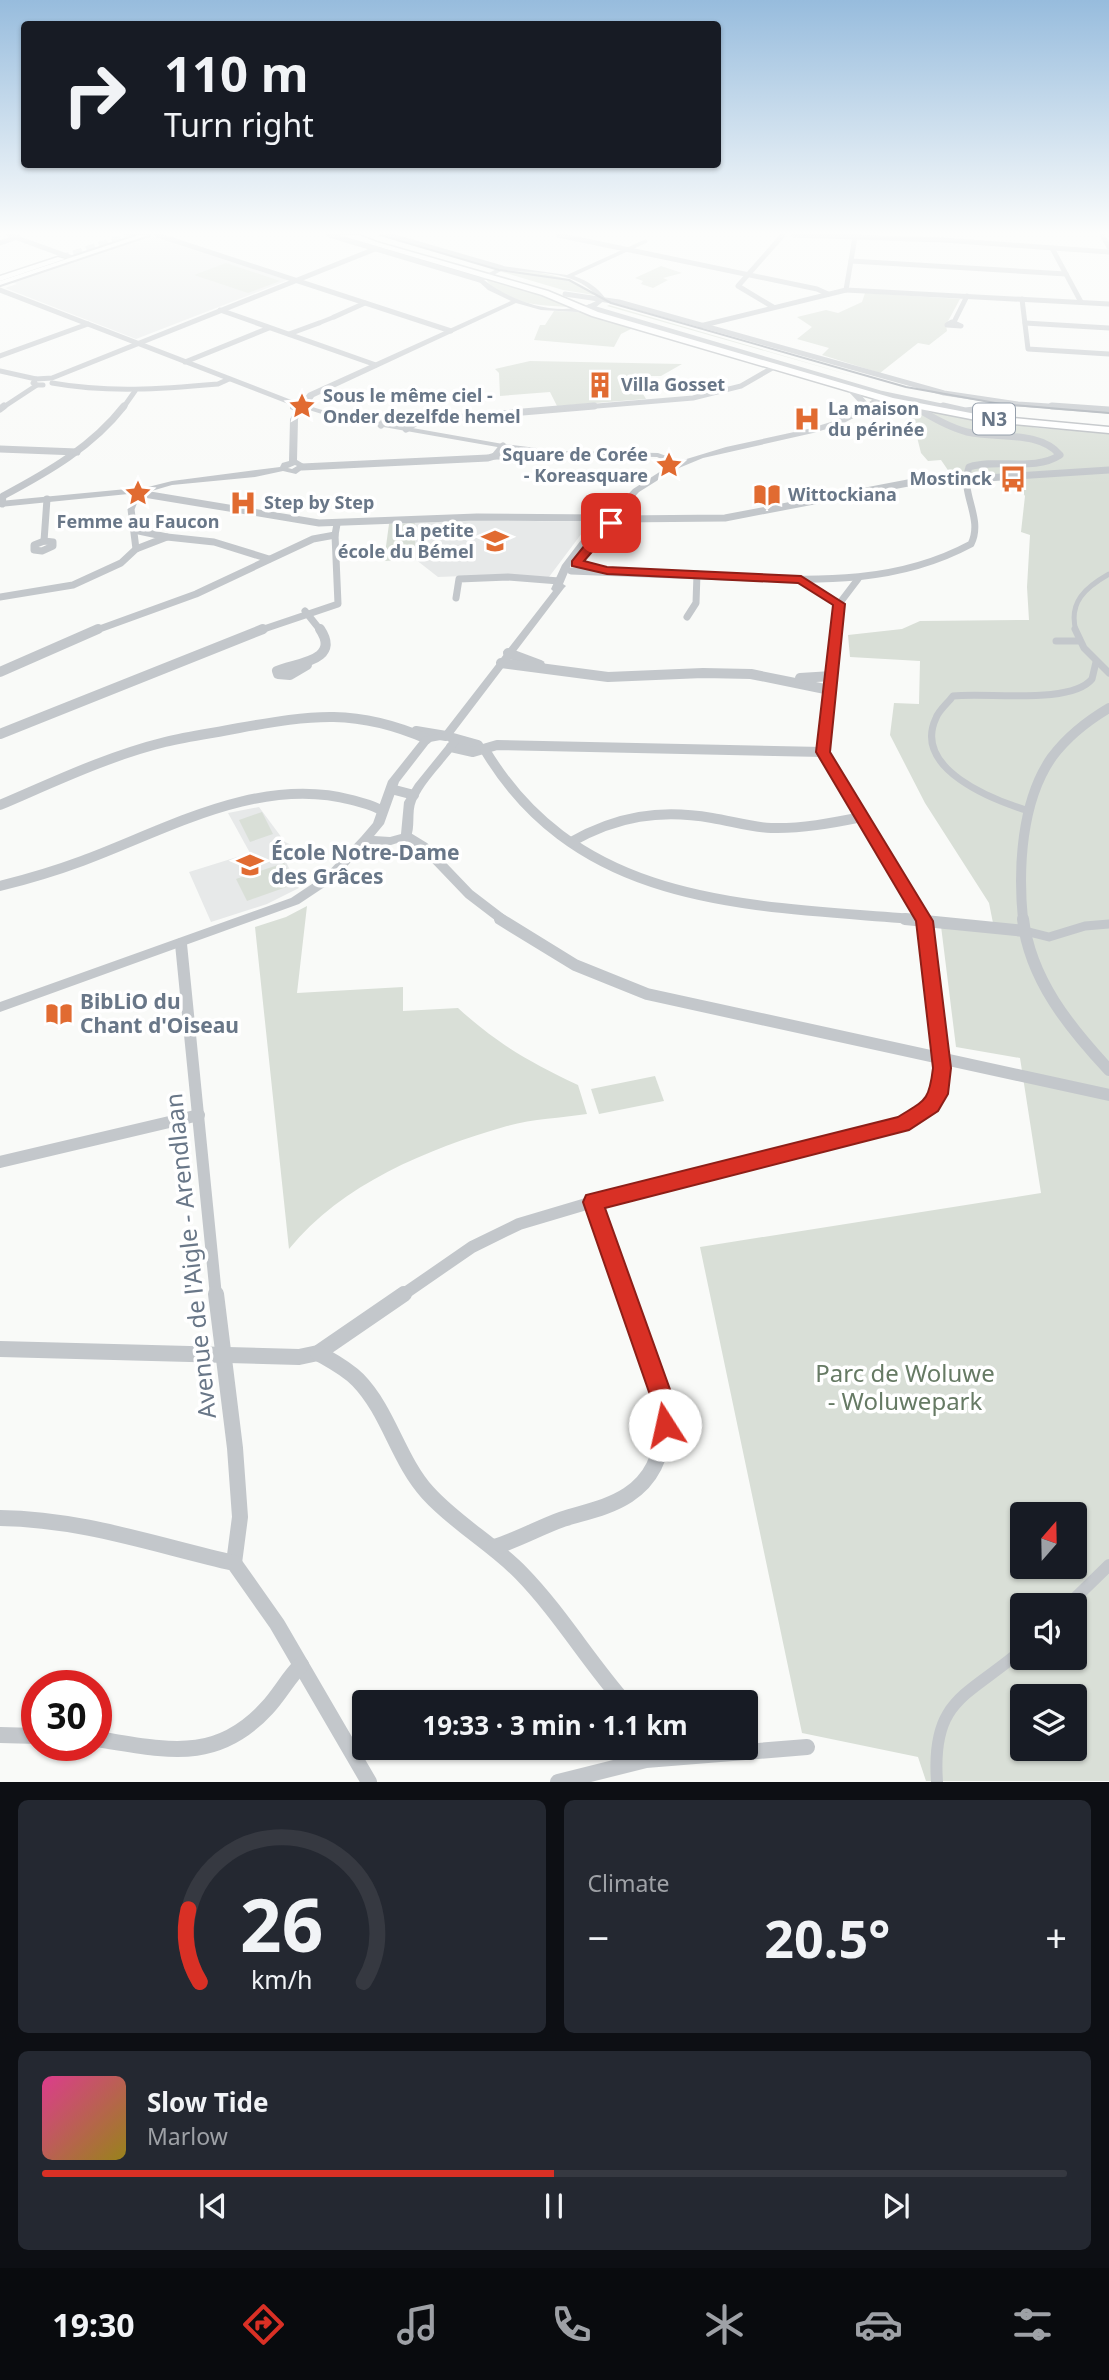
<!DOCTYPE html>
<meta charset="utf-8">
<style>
body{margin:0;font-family:"Noto Sans",sans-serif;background:#242831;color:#f1f3f6;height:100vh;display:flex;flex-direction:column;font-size:26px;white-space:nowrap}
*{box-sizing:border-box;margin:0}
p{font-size:23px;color:#9ea1a6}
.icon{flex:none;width:38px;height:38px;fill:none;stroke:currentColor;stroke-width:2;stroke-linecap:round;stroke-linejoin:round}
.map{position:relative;height:1782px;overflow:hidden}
.sheet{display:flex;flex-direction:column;gap:18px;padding:18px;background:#0d0f14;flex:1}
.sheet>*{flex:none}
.banner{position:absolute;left:21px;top:21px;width:700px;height:147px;border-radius:7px;box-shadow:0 2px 5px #0004;background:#171b24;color:#f1f3f6;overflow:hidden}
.needle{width:46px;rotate:20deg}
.controls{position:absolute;left:1010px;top:1502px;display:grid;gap:14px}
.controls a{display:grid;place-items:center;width:77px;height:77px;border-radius:7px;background:#171b24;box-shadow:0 2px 5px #0004;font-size:35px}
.speed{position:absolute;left:21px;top:1670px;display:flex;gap:14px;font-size:35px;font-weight:700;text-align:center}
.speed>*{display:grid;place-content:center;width:91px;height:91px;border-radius:50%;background:#171b24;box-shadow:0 2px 5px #0004;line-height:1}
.speed .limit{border:10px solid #d22;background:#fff;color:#111}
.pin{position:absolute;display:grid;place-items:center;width:60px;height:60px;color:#fff;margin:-30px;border-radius:14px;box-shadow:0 4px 10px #0006}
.me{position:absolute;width:77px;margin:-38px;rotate:350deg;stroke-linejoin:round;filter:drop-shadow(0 0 5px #0008)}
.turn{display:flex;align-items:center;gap:24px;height:147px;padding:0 28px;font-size:32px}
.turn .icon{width:91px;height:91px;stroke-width:2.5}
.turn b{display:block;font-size:49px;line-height:60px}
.big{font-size:52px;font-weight:700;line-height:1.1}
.sheet .widget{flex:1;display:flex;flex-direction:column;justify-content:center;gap:10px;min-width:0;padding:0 24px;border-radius:10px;background:#242831}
.sheet .dial{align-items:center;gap:0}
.dial svg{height:182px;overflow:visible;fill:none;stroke:#363941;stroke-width:7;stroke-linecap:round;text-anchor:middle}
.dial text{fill:#f1f3f6;stroke:none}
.song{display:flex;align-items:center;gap:21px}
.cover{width:84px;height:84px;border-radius:10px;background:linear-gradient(135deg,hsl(330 70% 55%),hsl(50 70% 35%))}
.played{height:7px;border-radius:4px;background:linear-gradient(90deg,#d93025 50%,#363941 50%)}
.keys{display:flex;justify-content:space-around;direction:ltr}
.heat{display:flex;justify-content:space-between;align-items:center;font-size:38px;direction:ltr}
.sheet .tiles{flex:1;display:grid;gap:18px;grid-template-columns:1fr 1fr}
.widget:last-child{grid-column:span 2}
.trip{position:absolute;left:352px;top:1690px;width:406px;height:70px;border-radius:7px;background:#171b24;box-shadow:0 2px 5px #0004;font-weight:700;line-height:70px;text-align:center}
.tabs{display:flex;height:112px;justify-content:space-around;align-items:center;background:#090b0e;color:#9ea1a6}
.tabs .icon{width:49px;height:49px}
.tabs .selected{color:#d93025}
.tabs b{font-size:32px;color:#f1f3f6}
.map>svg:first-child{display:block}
.built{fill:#e7e9e9}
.green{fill:#d9dfd7;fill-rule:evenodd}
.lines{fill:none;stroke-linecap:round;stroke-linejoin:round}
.primary-tunnel{stroke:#d5d9dc;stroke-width:9;stroke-dasharray:9 4.5;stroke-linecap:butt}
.secondary-casing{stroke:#b8bcc2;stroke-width:4}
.primary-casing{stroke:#b7bbbf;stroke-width:3}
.trunk-casing{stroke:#b7babe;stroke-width:3}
.pedestrian-far4{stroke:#c3c7cb;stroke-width:4.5}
.pedestrian-far3{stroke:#c3c7cb;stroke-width:5}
.pedestrian-far2{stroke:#c3c7cb;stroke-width:7}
.pedestrian-far1{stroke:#c3c7cb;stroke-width:9}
.pedestrian{stroke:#c3c7cb;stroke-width:12}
.minor-far4{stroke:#c3c7cb;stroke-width:5}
.minor-far3{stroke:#c3c7cb;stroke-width:7}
.minor-far2{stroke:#c3c7cb;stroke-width:10}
.minor-far1{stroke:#c3c7cb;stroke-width:12}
.minor{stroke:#c3c7cb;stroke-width:16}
.tertiary{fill:#c3c7cb;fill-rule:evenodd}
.secondary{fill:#fff;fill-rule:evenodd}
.primary{fill:#fff;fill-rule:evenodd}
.trunk{fill:#fff;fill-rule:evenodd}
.tram{stroke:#a4aab1;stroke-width:2}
.route{fill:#d93025;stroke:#8d1f18;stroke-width:2}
.labels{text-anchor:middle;stroke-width:7;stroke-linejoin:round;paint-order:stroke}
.far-poi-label{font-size:18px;font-weight:bold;fill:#697788;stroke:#fff;text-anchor:start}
.shield{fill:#fff;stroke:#96a0ac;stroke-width:2}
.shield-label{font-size:19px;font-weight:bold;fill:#697788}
.poi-label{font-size:21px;font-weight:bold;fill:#697788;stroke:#fff;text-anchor:start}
.near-street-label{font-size:24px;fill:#697788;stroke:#fff}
.near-park-label{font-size:24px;fill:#667a64;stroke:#fff}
</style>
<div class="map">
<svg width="1109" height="1782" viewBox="0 0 1109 1782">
<rect width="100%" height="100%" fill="#f9faf8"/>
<g class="built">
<path d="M150,236L288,280L136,339L5,288L17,284L12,282Z"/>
<path d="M476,520L582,522L588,525L549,577L489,575L438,577L415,559V523Z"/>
<path d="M259,807L285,842L296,847L284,858L299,888L267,904L211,922L189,872L250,853L228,813Z"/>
</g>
<g class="green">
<path d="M226,263L280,281L248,293L194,275Z"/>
<path d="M661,266L682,273L663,278L668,280L653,288L641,284L643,281L635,278Z"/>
<path d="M502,272C531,269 572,275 594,295L563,290Z"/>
<path d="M486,279L547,296L572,307C545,306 502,305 486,279Z"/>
<path d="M865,293L960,299L946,325L947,331L929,345L918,343L880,373L822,355L829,348L797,339L812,327L797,317L826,310L838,313L862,302Z"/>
<path d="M609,305L874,382L607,306Z"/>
<path d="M554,311L580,312L633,328L621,334L614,347L534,340L540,325H545Z"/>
<path d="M530,361L682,364L661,376H640L634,379L646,399L557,406L550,392L500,396L499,373L495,369Z"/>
<path d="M910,409L1039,428L1109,433V1781H926L918,1757L802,1733L700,1247L1041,1193L1020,1058L956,1047L941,926L995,933L989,903L925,803L890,735L894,703L919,704L920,661L850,657L848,635L902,629L920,621L1029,620L1027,587L1030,535L1021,532L1025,496L1011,475L954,479L941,460L928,461L921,453ZM1022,1514H1074V1566H1022ZM1022,1605H1074V1657H1022ZM1022,1696H1074V1748H1022Z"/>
<path d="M415,523V559L384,561L389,524Z"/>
<path d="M262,812L273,834L250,842L239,820Z"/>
<path d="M284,863L295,884L247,901L236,879Z"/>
<path d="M307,906L297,993L403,987V1011L458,1008C499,1045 528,1061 578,1085L587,1114C561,1118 532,1119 507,1126C427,1149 342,1184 289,1249L255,927L286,917Z"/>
<path d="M655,1076L664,1101L599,1114L591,1089Z"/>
</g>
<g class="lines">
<path class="primary-tunnel" d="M61,259L134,235"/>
<g class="secondary-casing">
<path id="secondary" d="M139,235H149L0,285V281Z"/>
</g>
<g class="primary-casing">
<g id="primary">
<path d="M339,235H352L548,291L598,312L893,398L981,415L1109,427V433L981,421L889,403L592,316L542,295Z"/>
<path d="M58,257L65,259L0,281V276Z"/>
</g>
</g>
<g class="trunk-casing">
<path id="trunk" d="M346,235H359L376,242L372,244Z"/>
</g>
<path class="pedestrian-far4" d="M319,323L334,317"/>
<path class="pedestrian-far3" d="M1076,631C1068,602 1086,587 1109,574"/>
<g class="pedestrian-far2">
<path d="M1075,629L1084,648L1109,673"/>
<path d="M1056,641H1079"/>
<path d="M1029,811C993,800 912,769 936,718C939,710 948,703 953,696C986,692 1071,705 1092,679L1096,662"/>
</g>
<path class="pedestrian-far1" d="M1025,931L1049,937L1085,926L1109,924"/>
<g class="pedestrian">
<path d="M1068,1605L1109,1565"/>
<path d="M937,1782C931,1699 967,1697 1022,1650"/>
</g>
<g class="minor-far4">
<path d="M9,235L75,259"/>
<path d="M157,235L451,331"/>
<path d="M329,235L480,280"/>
<path d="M388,235L502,268"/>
<path d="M558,235L817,289L828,294"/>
<path d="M793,235L944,240L1109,252"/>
<path d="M1102,235L1109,247"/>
<path d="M0,243L18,237"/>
<path d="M1052,248L1081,302"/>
<path d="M851,261L1066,274"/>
<path d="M0,290L295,404"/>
<path d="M846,290L1109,304"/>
<path d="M565,294L619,302L944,393L1018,404L1079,408"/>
<path d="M1022,299L1028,349L1109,354"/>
<path d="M589,307L880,393L951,408"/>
<path d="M773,307L738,286L783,235"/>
<path d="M220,310L376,365"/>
<path d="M334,317L365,303"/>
<path d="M952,322L961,326L947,325Z"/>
<path d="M954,322L967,296"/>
<path d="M1025,323L1109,328"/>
<path d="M700,326L846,290L855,237"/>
<path d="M289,334L319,323"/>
<path d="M0,356L88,324"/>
<path d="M185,362L269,328"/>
<path d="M0,371L36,379"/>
<path d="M52,383C108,393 162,389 218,384L229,379"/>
<path d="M37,385L33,383L36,379L52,378L375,249"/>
<path d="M911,405L916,408"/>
<path d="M2,408L37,385H43"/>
<path d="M123,408L135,391"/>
<path d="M573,408L693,398L741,386L774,367"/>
</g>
<g class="minor-far3">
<path d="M943,406L965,411L984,409"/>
<path d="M1052,406L1109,410"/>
<path d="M0,409L4,406"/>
<path d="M381,425L385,421H415"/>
<path d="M406,429L418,421L594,406"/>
<path d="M0,449L77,452"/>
<path d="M495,456L557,457L561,453"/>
<path d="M302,467L488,458L495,456L503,446"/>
<path d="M144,494L319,523L477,517L602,518"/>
<path d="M136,496L131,509L136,549"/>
<path d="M2,504L3,496C48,472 92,447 124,406"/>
<path d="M619,519L725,518L908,483L1109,470"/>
<path d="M167,537L214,542L269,559"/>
<path d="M44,541L53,542V546L42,551L34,550V545Z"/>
<path d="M44,541L47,499"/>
<path d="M577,563L598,568"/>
<path d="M571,571C623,573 674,575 726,577C811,580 893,586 971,544C984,518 959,493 969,467C998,458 1034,472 1060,455C1040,430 996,439 967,432C948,427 930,416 913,406"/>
<path d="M803,581L839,604"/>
<path d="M0,597L73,585L121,563L136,549L167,537L134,530"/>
<path d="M456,598L459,579L508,577L559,581"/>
<path d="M305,611L321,631"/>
<path d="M687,617L696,603L697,574"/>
<path d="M94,631L196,594L313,539L335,535"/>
<path d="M258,631L338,604L335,535L337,524"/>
<path d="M836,631L839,604L858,579"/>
</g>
<g class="minor-far2">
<path d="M836,629L823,752L924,920"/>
<path d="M508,653L540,665"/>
<path d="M501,663L608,677L703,673L751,674L830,690"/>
<path d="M307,665L290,675L278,674L277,671C293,663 342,662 320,629"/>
<path d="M0,672L98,629"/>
<path d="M800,678L832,676"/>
<path d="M416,731L446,736"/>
<path d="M0,734L263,629"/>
<path d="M453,738L478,745L480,749"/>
<path d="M451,747L473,752L497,745L823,752"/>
<path d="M485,750C582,912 758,905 924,920"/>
<path d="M391,789L414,795"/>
<path d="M0,805C54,782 108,756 165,742C189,736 214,733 239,728C312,715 356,708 427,739"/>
<path d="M406,836L424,847L469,894L503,920"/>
<path d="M571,842C617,816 660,809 712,818C731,821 751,827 771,828C801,829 832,823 862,817"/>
<path d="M0,886C28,879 55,871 82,861C166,830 259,775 352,800C362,803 374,805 382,811"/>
<path d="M1023,920C1018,869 1021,801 1052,757C1067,737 1087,721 1109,708"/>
</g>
<g class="minor-far1">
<path d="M500,919L575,965L647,994L1109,1095"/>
<path d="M905,919L1025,931"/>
<path d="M1023,919C1030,979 1069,1027 1109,1070"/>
<path d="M181,944L216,1296"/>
<path d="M0,1162L199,1115"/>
<path d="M593,1202L626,1296"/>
<path d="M401,1296L472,1247L519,1224L593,1202L903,1124C916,1115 934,1108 939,1092C950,1064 931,963 927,929L923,919"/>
</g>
<g class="minor">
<path d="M216,1294L235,1448L240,1517L234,1563"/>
<path d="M0,1349L299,1357L318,1353L404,1294"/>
<path d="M318,1353C332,1361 346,1368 358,1380C389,1412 398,1460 428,1493C456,1524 493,1544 521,1573C560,1613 588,1661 625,1703"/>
<path d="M0,1518C82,1519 155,1545 234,1563L277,1624L369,1782"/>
<path d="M494,1547C518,1540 540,1527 563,1519C585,1512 608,1508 628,1495C696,1450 646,1352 625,1294"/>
<path d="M0,1735L37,1736"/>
<path d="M96,1739C164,1749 215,1765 267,1708C280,1694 288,1678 301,1665"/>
<path d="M558,1782L646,1760L807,1747"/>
</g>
<path class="tertiary" d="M646,239L648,242L574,276C588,281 597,287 606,299L595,308L577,312L541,310L516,303L314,397L309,404L297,407L305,408L309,406L339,415L503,444L561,451L658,453L680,461L726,447L808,429L834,421L863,407L848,391V387H854L868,403L877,396H883V400L874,406L902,401L906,403L867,411L840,425L813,433L703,458L674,470L639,492L618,515L606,519L571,565L563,584L566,586L564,588L453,734L457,736L459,742C446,762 426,779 416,801C411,813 416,827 410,839L391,845L368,844L332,882L299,904L0,1012V1002L291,898L324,876L361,837L373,823L388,781L423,737L443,733L553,591L551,589L562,565L600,515L612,512L633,489L672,464L657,457L561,455L503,448L338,419L309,410L302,412L298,419L297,460L307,466L296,474L283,471L255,477L172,485L148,492L0,507V501L148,487L172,481L280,467L282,463L289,461L290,419L295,411L290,409V403L303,400L308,393L511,301L488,290L478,281V279L502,266L567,275ZM503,270C535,273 579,270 599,299C567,321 513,303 484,280ZM295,465L297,466L292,469L288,468ZM446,739L449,742L415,784L404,802L401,834L390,837L374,836L384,824L399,782L430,742Z"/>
<use href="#secondary" class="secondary"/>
<use href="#primary" class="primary"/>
<use href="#trunk" class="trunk"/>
<path class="tram" d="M380,235L499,270L569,280L611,303L906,387L1001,404L1109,413"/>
</g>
<linearGradient id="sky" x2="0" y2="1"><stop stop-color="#97bcdd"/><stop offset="0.48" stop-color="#fcfdfc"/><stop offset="1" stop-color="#fcfdfc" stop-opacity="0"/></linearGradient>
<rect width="1109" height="485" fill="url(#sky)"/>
<path class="route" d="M611,519L617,523L584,561L607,567L801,576L845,604L830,752L933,921L951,1068L948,1094L938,1111L909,1130L605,1208L672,1395L677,1425L673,1433L665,1436L657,1433L650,1395L583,1202L586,1195L898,1117C925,1100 929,1102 933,1068L916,921L816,752L833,605L798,583L607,574L572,566V561L605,520Z"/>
<defs>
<g id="building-bare" transform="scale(2.1)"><path d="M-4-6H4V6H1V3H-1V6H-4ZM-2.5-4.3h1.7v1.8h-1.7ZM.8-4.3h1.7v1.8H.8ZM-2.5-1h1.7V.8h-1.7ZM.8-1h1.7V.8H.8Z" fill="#e16b31" stroke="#fff" stroke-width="2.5" paint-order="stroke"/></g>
<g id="sight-bare" transform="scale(2.1)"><path d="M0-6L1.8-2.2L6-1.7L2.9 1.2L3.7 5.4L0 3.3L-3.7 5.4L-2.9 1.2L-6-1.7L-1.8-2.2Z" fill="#e16b31" stroke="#fff" stroke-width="2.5" paint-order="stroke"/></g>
<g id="hospital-bare" transform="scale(2.1)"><path d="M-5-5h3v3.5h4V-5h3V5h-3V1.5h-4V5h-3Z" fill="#e16b31" stroke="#fff" stroke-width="2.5" paint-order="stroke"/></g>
<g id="bus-bare" transform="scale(2.1)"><path d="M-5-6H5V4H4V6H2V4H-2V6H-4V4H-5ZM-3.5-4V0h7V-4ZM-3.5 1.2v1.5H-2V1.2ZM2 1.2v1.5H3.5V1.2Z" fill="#e16b31" stroke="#fff" stroke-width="2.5" paint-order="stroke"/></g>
<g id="library-bare" transform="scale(2.1)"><path d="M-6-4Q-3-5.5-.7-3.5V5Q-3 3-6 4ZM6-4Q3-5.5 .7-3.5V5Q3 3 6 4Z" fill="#e16b31" stroke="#fff" stroke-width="2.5" paint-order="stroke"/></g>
<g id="school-bare" transform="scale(2.1)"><path d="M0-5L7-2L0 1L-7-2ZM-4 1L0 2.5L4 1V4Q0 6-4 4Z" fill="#e16b31" stroke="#fff" stroke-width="2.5" paint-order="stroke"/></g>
</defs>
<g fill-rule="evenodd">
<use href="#building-bare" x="600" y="385"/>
<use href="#sight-bare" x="302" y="406"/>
<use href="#hospital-bare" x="807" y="419"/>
<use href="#sight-bare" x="669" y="465"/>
<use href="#bus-bare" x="1013" y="479"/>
<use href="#sight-bare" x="138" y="493"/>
<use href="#library-bare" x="767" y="495"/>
<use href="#hospital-bare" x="243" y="503"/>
<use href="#school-bare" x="495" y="541"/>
<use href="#school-bare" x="250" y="865"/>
<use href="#library-bare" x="59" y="1014"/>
</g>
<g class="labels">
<g class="far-poi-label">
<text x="621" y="391">Villa Gosset</text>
<text x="323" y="402">Sous le même ciel -<tspan x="323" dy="21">Onder dezelfde hemel</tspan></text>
<text x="828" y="415">La maison<tspan x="828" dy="21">du périnée</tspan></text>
<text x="648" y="461" text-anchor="end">Square de Corée<tspan x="648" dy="21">- Koreasquare</tspan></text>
<text x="992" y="485" text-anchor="end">Mostinck</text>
<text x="788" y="501">Wittockiana</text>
<text x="264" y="509">Step by Step</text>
<text x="138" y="528" text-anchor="middle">Femme au Faucon</text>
<text x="474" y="537" text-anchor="end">La petite<tspan x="474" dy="21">école du Bémel</tspan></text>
</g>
<rect class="shield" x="973" y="403.5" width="42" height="31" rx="5"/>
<g class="shield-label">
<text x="994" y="426">N3</text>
</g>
<g class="poi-label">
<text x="271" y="860">École Notre-Dame<tspan x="271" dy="24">des Grâces</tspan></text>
<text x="80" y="1009">BibLiO du<tspan x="80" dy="24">Chant d'Oiseau</tspan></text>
</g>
<g class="near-street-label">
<text transform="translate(191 1256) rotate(-96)" y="8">Avenue de l'Aigle - Arendlaan</text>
</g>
<g class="near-park-label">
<text x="905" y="1382">Parc de Woluwe<tspan x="905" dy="28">- Woluwepark</tspan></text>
</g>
</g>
</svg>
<div class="controls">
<a><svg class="needle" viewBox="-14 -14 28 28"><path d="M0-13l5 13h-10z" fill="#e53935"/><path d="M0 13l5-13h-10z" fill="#9ea1a6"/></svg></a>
<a><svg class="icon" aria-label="sound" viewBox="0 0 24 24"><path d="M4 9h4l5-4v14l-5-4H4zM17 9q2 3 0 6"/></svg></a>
<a><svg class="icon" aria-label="layers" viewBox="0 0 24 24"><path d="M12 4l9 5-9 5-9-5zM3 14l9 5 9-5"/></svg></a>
</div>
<div class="speed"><div class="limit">30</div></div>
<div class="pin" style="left:611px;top:523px;background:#d93025"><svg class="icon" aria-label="arrive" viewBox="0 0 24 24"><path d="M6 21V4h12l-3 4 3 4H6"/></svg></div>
<svg class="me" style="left:665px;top:1425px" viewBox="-20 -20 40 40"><circle r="19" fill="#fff"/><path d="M0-13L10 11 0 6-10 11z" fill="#d93025"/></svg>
<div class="trip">19:33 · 3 min · 1.1 km</div>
<div class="banner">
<div class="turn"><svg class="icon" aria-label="right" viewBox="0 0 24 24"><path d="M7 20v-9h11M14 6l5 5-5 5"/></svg><div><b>110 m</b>Turn right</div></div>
</div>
</div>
<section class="sheet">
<div class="tiles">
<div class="widget dial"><svg viewBox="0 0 100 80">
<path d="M14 69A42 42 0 1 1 86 69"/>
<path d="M14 69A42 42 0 0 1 9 37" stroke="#d93025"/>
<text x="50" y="56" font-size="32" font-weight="700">26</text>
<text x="50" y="72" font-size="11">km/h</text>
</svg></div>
<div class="widget"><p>Climate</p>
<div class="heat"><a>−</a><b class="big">20.5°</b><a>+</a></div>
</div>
<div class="widget">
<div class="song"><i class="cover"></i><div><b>Slow Tide</b><p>Marlow</p></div></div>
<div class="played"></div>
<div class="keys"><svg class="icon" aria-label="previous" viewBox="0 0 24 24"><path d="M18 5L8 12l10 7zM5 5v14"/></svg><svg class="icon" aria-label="pause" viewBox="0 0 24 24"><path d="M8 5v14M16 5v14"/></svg><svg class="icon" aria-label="next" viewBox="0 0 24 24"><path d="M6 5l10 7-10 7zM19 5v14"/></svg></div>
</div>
</div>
</section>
<nav class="tabs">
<b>19:30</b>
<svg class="icon selected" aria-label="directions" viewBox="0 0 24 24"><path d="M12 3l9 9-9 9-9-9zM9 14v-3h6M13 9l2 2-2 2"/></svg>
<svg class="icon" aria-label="music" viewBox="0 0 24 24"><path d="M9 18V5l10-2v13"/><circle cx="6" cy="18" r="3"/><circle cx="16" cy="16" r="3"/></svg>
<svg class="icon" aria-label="phone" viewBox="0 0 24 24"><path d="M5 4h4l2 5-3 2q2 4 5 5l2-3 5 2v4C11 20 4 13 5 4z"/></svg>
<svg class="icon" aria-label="climate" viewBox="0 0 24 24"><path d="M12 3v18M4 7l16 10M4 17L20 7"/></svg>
<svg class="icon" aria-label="car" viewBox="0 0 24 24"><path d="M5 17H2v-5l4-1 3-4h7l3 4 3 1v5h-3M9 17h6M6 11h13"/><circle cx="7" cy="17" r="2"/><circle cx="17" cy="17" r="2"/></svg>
<svg class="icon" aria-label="filters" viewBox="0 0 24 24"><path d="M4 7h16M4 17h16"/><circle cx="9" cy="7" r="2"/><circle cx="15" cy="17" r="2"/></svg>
</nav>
